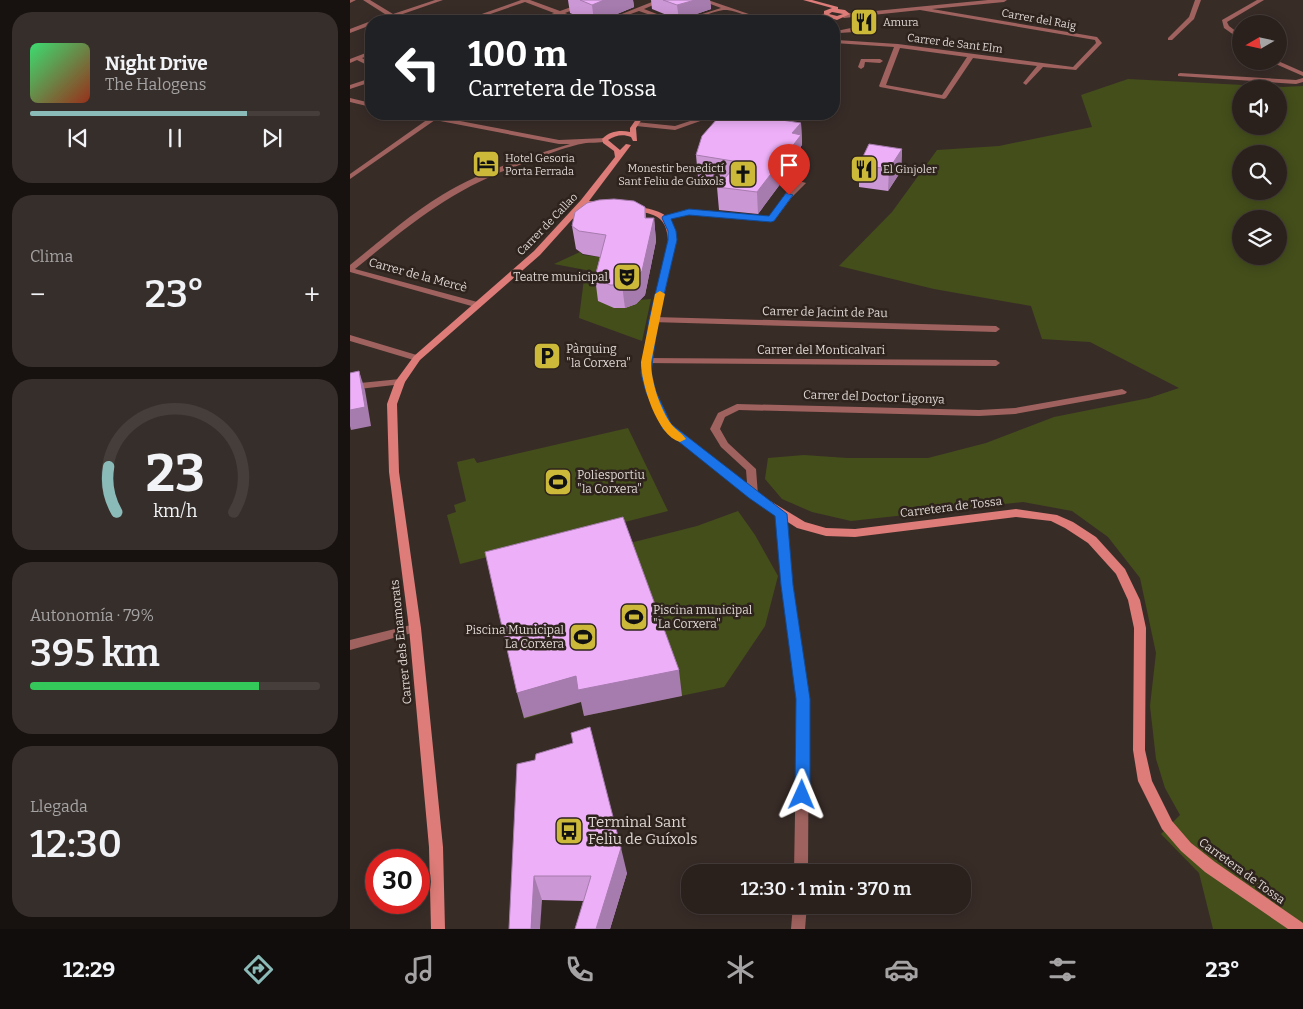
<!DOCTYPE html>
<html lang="es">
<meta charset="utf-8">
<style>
body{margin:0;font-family:Bitter,serif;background:#362e2a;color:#f1f3f6;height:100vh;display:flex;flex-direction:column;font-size:19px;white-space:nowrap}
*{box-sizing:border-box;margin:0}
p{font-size:16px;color:#a5a3a4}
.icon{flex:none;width:28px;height:28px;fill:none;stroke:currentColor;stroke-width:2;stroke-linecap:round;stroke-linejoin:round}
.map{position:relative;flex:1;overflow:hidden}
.details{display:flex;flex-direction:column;gap:12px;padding:12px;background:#171210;width:350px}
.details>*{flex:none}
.hud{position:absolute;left:15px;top:15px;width:475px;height:105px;border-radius:20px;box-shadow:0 2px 12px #0003,0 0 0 1px #463e3b;background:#202124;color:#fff;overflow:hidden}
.needle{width:32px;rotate:261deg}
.buttons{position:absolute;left:882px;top:15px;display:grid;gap:10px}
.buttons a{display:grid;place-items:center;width:55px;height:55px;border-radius:50%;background:#2a211d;box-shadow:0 2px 12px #0003,0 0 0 1px #463e3b;font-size:25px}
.speed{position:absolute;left:15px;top:849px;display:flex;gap:10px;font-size:25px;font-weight:700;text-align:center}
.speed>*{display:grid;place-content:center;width:65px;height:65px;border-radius:50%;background:#2a211d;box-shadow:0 2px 12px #0003,0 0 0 1px #463e3b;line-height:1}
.speed .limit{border:8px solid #d22;background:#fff;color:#111}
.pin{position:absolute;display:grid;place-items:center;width:42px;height:42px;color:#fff;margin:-51px -21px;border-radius:50% 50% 50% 0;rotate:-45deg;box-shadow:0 0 5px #0007}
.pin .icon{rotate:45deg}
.me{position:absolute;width:55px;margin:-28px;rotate:1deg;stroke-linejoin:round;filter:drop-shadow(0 0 4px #0008)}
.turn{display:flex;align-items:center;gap:18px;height:105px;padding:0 20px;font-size:22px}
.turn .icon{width:65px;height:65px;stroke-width:2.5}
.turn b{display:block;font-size:35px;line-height:42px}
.big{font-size:38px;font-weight:600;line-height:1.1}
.details .widget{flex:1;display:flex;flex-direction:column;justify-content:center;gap:8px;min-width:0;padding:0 18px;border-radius:20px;background:#362e2a}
.details .dial{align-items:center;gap:0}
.dial svg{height:130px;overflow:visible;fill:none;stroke:#463e3b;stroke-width:7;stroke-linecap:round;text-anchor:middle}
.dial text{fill:#f1f3f6;stroke:none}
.song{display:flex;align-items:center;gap:15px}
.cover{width:60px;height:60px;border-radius:8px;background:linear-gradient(135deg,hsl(140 70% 55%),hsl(10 70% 35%))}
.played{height:5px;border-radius:2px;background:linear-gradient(90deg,#8bbbb9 75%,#463e3b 75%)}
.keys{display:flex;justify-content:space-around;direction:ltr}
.heat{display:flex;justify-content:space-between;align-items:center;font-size:28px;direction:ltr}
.charge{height:8px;border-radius:4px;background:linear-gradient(90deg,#34c759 79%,#463e3b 0)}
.trip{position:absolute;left:331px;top:864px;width:290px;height:50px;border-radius:20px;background:#2a211d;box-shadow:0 2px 12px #0003,0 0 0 1px #463e3b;font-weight:600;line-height:50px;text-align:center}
.menu{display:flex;height:80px;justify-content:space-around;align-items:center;background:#110d0c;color:#a5a3a4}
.menu .icon{width:35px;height:35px}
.menu .current{color:#8bbbb9}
.menu b{font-size:22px;color:#f1f3f6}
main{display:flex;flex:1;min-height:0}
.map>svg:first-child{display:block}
.green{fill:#444e1b;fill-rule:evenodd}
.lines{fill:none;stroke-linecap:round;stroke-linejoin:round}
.street{fill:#9f625e;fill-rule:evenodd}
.secondary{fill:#dd7c78;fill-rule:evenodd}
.wall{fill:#cc97d5}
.shaded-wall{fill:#a67bae}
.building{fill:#edb0f8;stroke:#a67bae}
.route{fill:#1a73e8;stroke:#114b97}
.slow{fill:#f59e0b}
.labels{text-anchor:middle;stroke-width:5;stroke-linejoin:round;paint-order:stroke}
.far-street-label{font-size:11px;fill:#dfd7d4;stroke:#2e231d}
.far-poi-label{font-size:11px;fill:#dfd7d4;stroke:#2e231d;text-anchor:start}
.street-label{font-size:12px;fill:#dfd7d4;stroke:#2e231d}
.poi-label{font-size:12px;fill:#dfd7d4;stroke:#2e231d;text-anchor:start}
.near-poi-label{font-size:15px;fill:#dfd7d4;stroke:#2e231d;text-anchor:start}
</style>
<main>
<section class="details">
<div class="widget">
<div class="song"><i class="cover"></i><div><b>Night Drive</b><p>The Halogens</p></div></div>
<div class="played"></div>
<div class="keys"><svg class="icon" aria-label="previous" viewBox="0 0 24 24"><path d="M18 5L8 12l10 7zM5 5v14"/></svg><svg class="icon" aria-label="pause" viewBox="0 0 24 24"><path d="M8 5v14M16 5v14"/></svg><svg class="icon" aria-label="next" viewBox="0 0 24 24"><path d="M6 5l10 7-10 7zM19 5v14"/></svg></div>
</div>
<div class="widget"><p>Clima</p>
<div class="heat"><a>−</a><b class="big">23°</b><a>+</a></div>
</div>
<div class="widget dial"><svg viewBox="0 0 100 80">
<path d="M14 69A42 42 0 1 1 86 69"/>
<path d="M14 69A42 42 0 0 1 9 41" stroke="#8bbbb9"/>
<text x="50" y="56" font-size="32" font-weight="700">23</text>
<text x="50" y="72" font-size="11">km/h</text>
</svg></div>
<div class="widget"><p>Autonomía · 79%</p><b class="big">395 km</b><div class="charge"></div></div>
<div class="widget"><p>Llegada</p><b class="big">12:30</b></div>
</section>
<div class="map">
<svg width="953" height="929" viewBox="0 0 953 929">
<rect width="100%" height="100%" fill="#382c27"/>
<g class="green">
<path d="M778,79L933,87L953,86V929H863L849,873L811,834L830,815L815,788L806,759L800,706L806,653L790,578L758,537L722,511L673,502L501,521L462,512L432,499L415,479L418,458L454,455L497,458H578L636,443L704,417L799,398L829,388L740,342L692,339L681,306L584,289L489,266L542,212L587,150L649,146L742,127L731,95ZM891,89H929V126H891ZM891,154H929V191H891ZM891,219H929V256H891Z"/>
<path d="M230,252L233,255L260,258L275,308L289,300L301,299L292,341L229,318L234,279L241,271L204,264Z"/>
<path d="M278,428L318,511L110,564L97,515L106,512L104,505L116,501L107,462L124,458L127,463Z"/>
<path d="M388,511L405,535L428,576L415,626L374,687L234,716L231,702L174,719L142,578L347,526Z"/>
</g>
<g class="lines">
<g class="street">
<path d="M0,0H6L0,3Z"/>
<path d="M13,0H20L43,14L85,0H93L47,16L59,21C53,21 47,18 42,18C36,18 31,21 24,21L38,16Z"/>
<path d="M171,0H180L210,11L241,0H249L215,13L235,21C226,21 219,16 211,15C203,14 193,21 183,21L204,13L175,2L120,21H112Z"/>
<path d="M307,0H315L294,9L325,21H317L289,11L261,21H254Z"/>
<path d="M350,0H358L419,21C404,22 391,11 377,10C366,9 345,21 330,21L371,8Z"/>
<path d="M638,0H657L654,2L582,9L747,37L752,43L726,70L693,67L676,85L673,83L687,66L623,58L596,98L594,99L530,87L529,86L544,47L484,43V35L486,31L506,27L518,30C513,32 497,32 490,33L487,40L548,44L723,67L746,43L745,40L570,10L494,18L491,16L494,14ZM550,48L617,57L592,95L536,85Z"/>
<path d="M845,0H851L844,19L822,40H818V38L839,17Z"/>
<path d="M907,0H914L877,22L879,26L891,35V40L874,28L872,20Z"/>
<path d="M476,13L478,14V16L459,21H450Z"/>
<path d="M21,21V25L0,33V29Z"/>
<path d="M21,51V55L12,58L21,63V67L7,60L0,63V59Z"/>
<path d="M511,59H530L533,61L530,63L515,62L514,67L511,69L508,67Z"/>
<path d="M919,61H928L953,72V76Z"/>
<path d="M830,73L946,80L953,78V82L946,84L828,76V74Z"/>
<path d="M21,78V82L0,89V85Z"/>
<path d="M0,98L21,103V107L0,102Z"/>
<path d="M62,114L83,115L86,114L89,117L209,140L255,138L258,140C252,144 244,142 236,143C216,146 185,159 164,167C99,191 58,226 5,269L131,303V307H125L0,272V265C30,241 59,215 92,195C131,171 176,157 220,144H209L85,120L0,179V174L78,119Z"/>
<path d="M132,114H188L185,116C169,118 146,123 132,114Z"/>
<path d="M361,114H370L325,130L286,126L283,124L286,122L325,126Z"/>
<path d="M449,181L456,183L442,197L424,221L339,214L316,220L312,218L339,210L419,217L436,193Z"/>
<path d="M304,317L646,326L650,329L646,332L301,322L300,320Z"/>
<path d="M0,335L70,356L71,358L67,361L0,341Z"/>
<path d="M296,358L646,360L650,363L646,366L293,363L292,361Z"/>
<path d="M50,379L55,382L53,384L0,390V384Z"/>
<path d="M772,389L777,392L775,394L665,414L629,416L389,410L375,417L370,429L378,443L406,469L408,495L403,498L398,495L396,470L371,447L360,429L368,413L387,404L629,410L665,408Z"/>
<path d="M431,510L436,514L443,585L459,699L458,872H444L447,699L431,585L426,514Z"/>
<path d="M65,624L69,625L71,628L69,631L0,650V640Z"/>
<path d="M443,905H457L455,929H441Z"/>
</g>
<g class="secondary">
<path d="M453,0H462L488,7V9L495,10L500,14L487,20L474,16V11L482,8ZM482,12L493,14L487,16L479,14Z"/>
<path d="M287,118L292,119L286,128L287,141H283L281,137C273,134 266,135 258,140L270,150L276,144L281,145L239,201L256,203V207L236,204L190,255L70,360L55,382L47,404L49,472L71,628L93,847L95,929H81L79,847L59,628L39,472L37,404L45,382L64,356L184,251L231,200L265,157L264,151L253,143L252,139C260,131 270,130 280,132V128Z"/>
<path d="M279,206C285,206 290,207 295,208C316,212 324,219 326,240L300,361L301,373L306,392L321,424L407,493L455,522L476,528L505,529L666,509L707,515L723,522L746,537L775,569L790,600L796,628L795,750L802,781L822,821L841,843L865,862L953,923V929H938L855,872L831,851L812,829L788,781L783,750L784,628L778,600L766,574L738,543L715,528L701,521L666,517L505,537L476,536L447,528L399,497L314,428L296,392L291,373L292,361L318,240C316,213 302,214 279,210Z"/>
</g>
</g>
<g class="wall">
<path d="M218,0H283L284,7L250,21H238L220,13Z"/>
<path d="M301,0H360L361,9L329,20L302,9Z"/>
<path d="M391,119L451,123L452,145L451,146V156L408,214L369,210L367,187L372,181L348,177L346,155Z"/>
<path d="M552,149L551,171L538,191L509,187V165Z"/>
<path d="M295,207L296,218H304L306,241L295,295L286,304L275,308H264L248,301L245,277L250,257L233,254L226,249L222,226Z"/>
<path d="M185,760L277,873L260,929H225L234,901L192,900L159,929Z"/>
</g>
<g class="shaded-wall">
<path d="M254,0H283L284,7L250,21H244L242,5Z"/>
<path d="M345,0H360L361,9L329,20L327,5Z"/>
<path d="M451,123L452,145L451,146V156L408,214L407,192L442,133Z"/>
<path d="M552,149L551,171L538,191L539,169Z"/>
<path d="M304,218L306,241L295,295L286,304L275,308L272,285Z"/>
<path d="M9,371L15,390L21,426L1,430L0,426V410Z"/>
<path d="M329,670L332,696L234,716L231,702L174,718L167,693L226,676Z"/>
<path d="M271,848L277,873L260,929H246Z"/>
<path d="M184,876L192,900L190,929H181Z"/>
</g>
<g class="building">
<path d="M230,0H254L242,5Z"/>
<path d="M313,0H345L327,5Z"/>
<path d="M405,116L451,123L442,133L451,135L407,192L367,187L389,162L346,155L352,136L367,119H391Z"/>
<path d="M519,144L552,149L539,169L509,165Z"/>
<path d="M264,199L284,201L295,207V218H304L292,271L283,280L272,285H260L245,277L256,235L229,231L222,226L225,212L237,203L249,200Z"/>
<path d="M9,371L15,407L0,410V373Z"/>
<path d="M273,517L329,670L228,690L226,676L167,693L135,552Z"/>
<path d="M240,727L271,848L246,929H225L241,876H184L181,929H159L167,764L185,760L186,754L223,743L221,733Z"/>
</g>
<path class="route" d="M436,193L443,195L424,221L421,222L339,215L321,219L326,231L327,240L308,320L301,373L306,392L321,424L437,514L443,585L460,699V795L457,799L452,801L447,799L445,795L446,699L431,585L425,516L399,498L313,429L296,392L291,373L299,320L318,240V231L312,218L313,216L339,209L419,216Z"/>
<path class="slow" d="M310,291L315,294L301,362C301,380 310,410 322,425C326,430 332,433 336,439L330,442C307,436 291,383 291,362L305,294Z"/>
<defs>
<g id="restaurant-square" transform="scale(1.4375)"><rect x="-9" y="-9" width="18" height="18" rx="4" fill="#ccb939" stroke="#2e231d"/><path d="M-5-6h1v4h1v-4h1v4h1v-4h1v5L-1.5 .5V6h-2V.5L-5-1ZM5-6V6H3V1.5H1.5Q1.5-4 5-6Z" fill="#111"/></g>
<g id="hotel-square" transform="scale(1.4375)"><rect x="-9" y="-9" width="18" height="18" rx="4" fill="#ccb939" stroke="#2e231d"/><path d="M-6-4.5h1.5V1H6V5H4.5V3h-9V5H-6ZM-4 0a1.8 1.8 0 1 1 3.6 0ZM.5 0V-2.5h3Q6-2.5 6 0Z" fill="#111"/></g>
<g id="church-square" transform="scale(1.4375)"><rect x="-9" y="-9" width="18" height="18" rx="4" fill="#ccb939" stroke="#2e231d"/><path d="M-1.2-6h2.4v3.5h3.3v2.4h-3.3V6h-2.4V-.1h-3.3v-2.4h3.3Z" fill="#111"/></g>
<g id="theatre-square" transform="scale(1.4375)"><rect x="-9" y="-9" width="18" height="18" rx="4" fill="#ccb939" stroke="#2e231d"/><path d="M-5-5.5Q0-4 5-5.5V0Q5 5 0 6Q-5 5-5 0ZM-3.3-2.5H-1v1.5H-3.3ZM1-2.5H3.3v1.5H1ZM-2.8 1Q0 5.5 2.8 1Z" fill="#111"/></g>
<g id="parking-square" transform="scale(1.4375)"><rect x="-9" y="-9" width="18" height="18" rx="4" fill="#ccb939" stroke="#2e231d"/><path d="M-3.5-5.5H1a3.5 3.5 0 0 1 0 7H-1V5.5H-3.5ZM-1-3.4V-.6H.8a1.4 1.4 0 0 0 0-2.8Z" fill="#111"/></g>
<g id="stadium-square" transform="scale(1.4375)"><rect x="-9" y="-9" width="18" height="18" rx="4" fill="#ccb939" stroke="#2e231d"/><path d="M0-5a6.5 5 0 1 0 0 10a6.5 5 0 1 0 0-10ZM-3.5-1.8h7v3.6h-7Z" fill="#111"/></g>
<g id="bus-square" transform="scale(1.4375)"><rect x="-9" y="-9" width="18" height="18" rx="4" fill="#ccb939" stroke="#2e231d"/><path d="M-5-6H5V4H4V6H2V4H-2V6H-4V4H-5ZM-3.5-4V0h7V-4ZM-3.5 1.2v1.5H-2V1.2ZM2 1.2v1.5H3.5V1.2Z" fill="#111"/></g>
</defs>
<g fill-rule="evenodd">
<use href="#restaurant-square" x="514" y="22"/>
<use href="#hotel-square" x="136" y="164"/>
<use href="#restaurant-square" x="514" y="169"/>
<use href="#church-square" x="393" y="174"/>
<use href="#theatre-square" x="277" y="277"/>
<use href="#parking-square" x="197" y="356"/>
<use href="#stadium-square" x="208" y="482"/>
<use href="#stadium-square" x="284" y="617"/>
<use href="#stadium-square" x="233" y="637"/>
<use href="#bus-square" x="219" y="831"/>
</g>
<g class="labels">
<g class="far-street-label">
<text transform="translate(689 19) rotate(10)" y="4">Carrer del Raig</text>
<text transform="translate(605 43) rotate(7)" y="4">Carrer de Sant Elm</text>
<text transform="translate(197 224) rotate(-46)" y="4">Carrer de Callao</text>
</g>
<g class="far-poi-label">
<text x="533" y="26">Amura</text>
<text x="155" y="162">Hotel Gesoria<tspan x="155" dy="13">Porta Ferrada</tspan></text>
<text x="374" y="172" text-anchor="end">Monestir benedictí<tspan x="374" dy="13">Sant Feliu de Guíxols</tspan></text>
<text x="533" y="173">El Ginjoler</text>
</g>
<g class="street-label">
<text transform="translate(68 275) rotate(15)" y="4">Carrer de la Mercè</text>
<text transform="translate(475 312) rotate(1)" y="4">Carrer de Jacint de Pau</text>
<text x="471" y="354">Carrer del Monticalvari</text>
<text transform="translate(524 397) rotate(2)" y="4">Carrer del Doctor Ligonya</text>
<text transform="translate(601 507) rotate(-7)" y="4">Carretera de Tossa</text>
<text transform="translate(51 642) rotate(-96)" y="4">Carrer dels Enamorats</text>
<text transform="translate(892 871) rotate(36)" y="4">Carretera de Tossa</text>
</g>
<g class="poi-label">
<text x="258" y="281" text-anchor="end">Teatre municipal</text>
<text x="216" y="353">Pàrquing<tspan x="216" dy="14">"la Corxera"</tspan></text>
<text x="227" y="479">Poliesportiu<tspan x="227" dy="14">"la Corxera"</tspan></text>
<text x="303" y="614">Piscina municipal<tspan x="303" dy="14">"La Corxera"</tspan></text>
<text x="214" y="634" text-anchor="end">Piscina Municipal<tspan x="214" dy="14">La Corxera</tspan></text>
</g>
<g class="near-poi-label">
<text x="238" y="827">Terminal Sant<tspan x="238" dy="17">Feliu de Guíxols</tspan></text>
</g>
</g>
</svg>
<div class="buttons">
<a><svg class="needle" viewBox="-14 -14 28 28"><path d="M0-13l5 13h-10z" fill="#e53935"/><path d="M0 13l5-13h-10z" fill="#a5a3a4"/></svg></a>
<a><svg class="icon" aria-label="sound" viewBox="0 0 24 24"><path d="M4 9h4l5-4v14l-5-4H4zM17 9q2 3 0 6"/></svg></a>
<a><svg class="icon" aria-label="search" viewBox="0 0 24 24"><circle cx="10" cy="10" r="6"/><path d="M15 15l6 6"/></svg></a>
<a><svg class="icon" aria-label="layers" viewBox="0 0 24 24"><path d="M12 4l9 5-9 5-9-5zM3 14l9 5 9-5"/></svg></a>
</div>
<div class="speed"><div class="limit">30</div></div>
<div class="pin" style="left:439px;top:195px;background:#d93025"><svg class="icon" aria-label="arrive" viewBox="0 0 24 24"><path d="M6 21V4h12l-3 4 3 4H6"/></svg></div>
<svg class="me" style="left:452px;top:795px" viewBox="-20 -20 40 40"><path d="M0-17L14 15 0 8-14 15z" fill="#1a73e8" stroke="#fff" stroke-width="4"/></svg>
<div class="trip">12:30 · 1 min · 370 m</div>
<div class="hud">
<div class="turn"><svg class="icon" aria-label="left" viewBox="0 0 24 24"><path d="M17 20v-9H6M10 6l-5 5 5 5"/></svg><div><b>100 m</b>Carretera de Tossa</div></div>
</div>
</div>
</main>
<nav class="menu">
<b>12:29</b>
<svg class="icon current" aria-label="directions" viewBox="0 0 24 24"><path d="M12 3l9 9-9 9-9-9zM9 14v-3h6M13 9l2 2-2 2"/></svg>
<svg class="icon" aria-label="music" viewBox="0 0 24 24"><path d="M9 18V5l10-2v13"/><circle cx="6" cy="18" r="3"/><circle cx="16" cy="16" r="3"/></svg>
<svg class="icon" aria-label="phone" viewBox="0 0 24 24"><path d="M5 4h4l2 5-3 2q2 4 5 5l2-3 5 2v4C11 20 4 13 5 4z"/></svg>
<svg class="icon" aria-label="climate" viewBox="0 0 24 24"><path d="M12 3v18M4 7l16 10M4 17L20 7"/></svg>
<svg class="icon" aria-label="car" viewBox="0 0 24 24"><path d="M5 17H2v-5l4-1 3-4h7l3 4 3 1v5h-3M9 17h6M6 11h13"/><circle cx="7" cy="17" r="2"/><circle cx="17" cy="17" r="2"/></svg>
<svg class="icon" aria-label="filters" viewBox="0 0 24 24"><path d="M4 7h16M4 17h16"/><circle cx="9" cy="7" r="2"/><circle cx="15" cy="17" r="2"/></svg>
<b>23°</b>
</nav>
